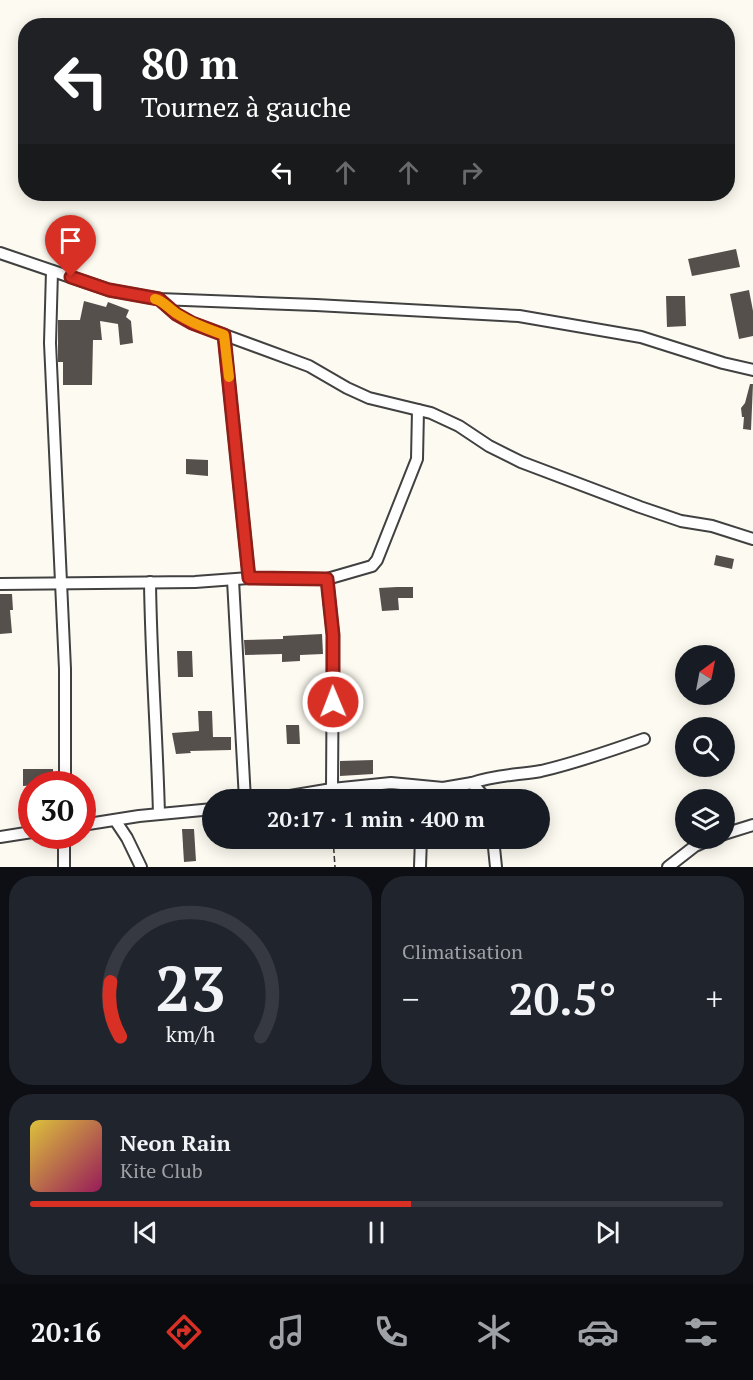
<!DOCTYPE html>
<html lang="fr">
<meta charset="utf-8">
<style>
body{margin:0;font-family:"PT Serif",serif;background:#20242c;color:#f1f3f6;height:100vh;display:flex;flex-direction:column;font-size:22px;white-space:nowrap}
*{box-sizing:border-box;margin:0}
p{font-size:20px;color:#9ea1a6}
.icon{flex:none;width:33px;height:33px;fill:none;stroke:currentColor;stroke-width:2;stroke-linecap:round;stroke-linejoin:round}
.map{position:relative;height:867px;overflow:hidden}
.sheet{display:flex;flex-direction:column;gap:9px;padding:9px;background:#0d0f14;flex:1}
.sheet>*{flex:none}
.hud{position:absolute;left:18px;top:18px;width:717px;height:183px;border-radius:24px;box-shadow:0 3px 15px #0003;background:#202124;color:#fff;overflow:hidden}
.needle{width:39px;rotate:32deg}
.controls{position:absolute;left:675px;top:645px;display:grid;gap:12px}
.controls a{display:grid;place-items:center;width:60px;height:60px;border-radius:50%;background:#171b24;box-shadow:0 3px 15px #0003;font-size:30px}
.speed{position:absolute;left:18px;top:771px;display:flex;gap:12px;font-size:30px;font-weight:700;text-align:center}
.speed>*{display:grid;place-content:center;width:78px;height:78px;border-radius:50%;background:#171b24;box-shadow:0 3px 15px #0003;line-height:1}
.speed .limit{border:9px solid #d22;background:#fff;color:#111}
.pin{position:absolute;display:grid;place-items:center;width:51px;height:51px;color:#fff;margin:-62px -26px;border-radius:50% 50% 50% 0;rotate:-45deg;box-shadow:0 0 6px #0007}
.pin .icon{rotate:45deg}
.me{position:absolute;width:66px;margin:-33px;rotate:359deg;stroke-linejoin:round;filter:drop-shadow(0 0 4px #0008)}
.turn{display:flex;align-items:center;gap:21px;height:126px;padding:0 24px;font-size:27px}
.turn .icon{width:78px;height:78px;stroke-width:2.5}
.turn b{display:block;font-size:42px;line-height:51px}
.lanes{display:flex;align-items:center;height:57px;padding:0 24px;background:#0003;justify-content:center;gap:30px;direction:ltr}
.lanes .off{opacity:.35}
.big{font-size:45px;font-weight:800;line-height:1.1}
.sheet .tile{flex:1;display:flex;flex-direction:column;justify-content:center;gap:9px;min-width:0;padding:0 21px;border-radius:24px;background:#20242c}
.sheet .dial{align-items:center;gap:0}
.dial svg{height:156px;overflow:visible;fill:none;stroke:#363941;stroke-width:7;stroke-linecap:round;text-anchor:middle}
.dial text{fill:#f1f3f6;stroke:none}
.song{display:flex;align-items:center;gap:18px}
.cover{width:72px;height:72px;border-radius:9px;background:linear-gradient(135deg,hsl(50 70% 55%),hsl(330 70% 35%))}
.played{height:6px;border-radius:3px;background:linear-gradient(90deg,#d93025 55%,#363941 55%)}
.keys{display:flex;justify-content:space-around;direction:ltr}
.heat{display:flex;justify-content:space-between;align-items:center;font-size:33px;direction:ltr}
.sheet .tiles{flex:1;display:grid;gap:9px;grid-template-columns:1fr 1fr}
.tile:last-child{grid-column:span 2}
.trip{position:absolute;left:202px;top:789px;width:348px;height:60px;border-radius:30px;background:#171b24;box-shadow:0 3px 15px #0003;font-weight:800;line-height:60px;text-align:center}
.menu{display:flex;height:96px;justify-content:space-around;align-items:center;background:#090b0e;color:#9ea1a6}
.menu .icon{width:42px;height:42px}
.menu .current{color:#d93025}
.menu b{font-size:27px;color:#f1f3f6}
.map>svg:first-child{display:block}
.building{fill:#56504c}
.lines{fill:none;stroke-linecap:round;stroke-linejoin:round}
.minor-casing{stroke:#414141;stroke-width:14}
.path{stroke:#303030;stroke-width:1.5;stroke-dasharray:6 3;stroke-linecap:butt}
.minor{stroke:#fff;stroke-width:10}
.route-casing{stroke:#8d1f18;stroke-width:15}
.route{stroke:#d93025;stroke-width:10}
.slow{stroke:#f59e0b;stroke-width:10}
</style>
<div class="map">
<svg width="753" height="867" viewBox="0 0 753 867">
<rect width="100%" height="100%" fill="#fdfbf1"/>
<g class="building">
<path d="M736,249L740,267L692,276L688,259Z"/>
<path d="M749,290L753,311V336L739,339L730,294Z"/>
<path d="M666,296H685L686,326L667,327Z"/>
<path d="M84,301L106,307L108,302L129,310L126,317L131,321L133,343L120,345L118,324L100,321L102,340H93L92,385H63V362H58V320H80Z"/>
<path d="M750,384H753L751,430L743,429L744,417H742L741,408L745,403Z"/>
<path d="M186,459L208,460V476L186,474Z"/>
<path d="M716,555L734,559L732,569L714,565Z"/>
<path d="M397,587H413V598H398L399,610L382,611L379,588Z"/>
<path d="M0,594H12L13,610H10L12,633L0,634Z"/>
<path d="M322,634L323,654L300,655V661L282,662V654L245,655L244,640L283,639V636Z"/>
<path d="M177,651H192L193,677H178Z"/>
<path d="M198,711H212L213,737H231V750L190,751L191,753L176,754L172,733L199,731Z"/>
<path d="M286,725H299L300,744H287Z"/>
<path d="M373,760V774L340,776V761Z"/>
<path d="M23,769H53L54,784L23,786Z"/>
<path d="M182,829H194L196,861L184,862Z"/>
</g>
<g class="lines">
<g class="minor-casing">
<g id="minor">
<path d="M0,253L109,290L159,299L316,305L519,316L641,337L723,363L753,370"/>
<path d="M52,271L50,343L65,669V784"/>
<path d="M159,299L176,314L192,323L309,366L347,388L369,398L431,413L459,426L489,446L521,462L640,507L681,521L712,526L753,539"/>
<path d="M224,335L249,578"/>
<path d="M327,579L333,635L332,789"/>
<path d="M233,580L245,800"/>
<path d="M150,582C151,660 157,737 159,814"/>
<path d="M0,584L195,582L249,578L327,579L372,566L377,560L417,459L418,410"/>
<path d="M472,783C495,775 517,775 541,771C576,763 610,751 644,739"/>
<path d="M266,800L332,789L391,783L443,788L472,783L487,800"/>
<path d="M421,800V787"/>
<path d="M115,820L127,838L141,867"/>
<path d="M82,825L139,816L213,809"/>
<path d="M724,834L753,825"/>
<path d="M64,836V867"/>
<path d="M0,837L32,832"/>
<path d="M493,838L496,867"/>
<path d="M420,867L421,838"/>
<path d="M668,867L695,846L713,838"/>
</g>
</g>
<path class="path" d="M333,838L335,867"/>
<use href="#minor" class="minor"/>
</g>
<g class="lines">
<g class="route-casing">
<path id="route" d="M71,277L109,290L159,299L176,314L192,323L224,335L249,578L327,579L333,635V702"/>
</g>
<use href="#route" class="route"/>
<path class="slow" d="M155,299C164,301 170,310 179,315C193,324 208,329 224,335L229,377"/>
</g>
</svg>
<div class="controls">
<a><svg class="needle" viewBox="-14 -14 28 28"><path d="M0-13l5 13h-10z" fill="#e53935"/><path d="M0 13l5-13h-10z" fill="#9ea1a6"/></svg></a>
<a><svg class="icon" aria-label="search" viewBox="0 0 24 24"><circle cx="10" cy="10" r="6"/><path d="M15 15l6 6"/></svg></a>
<a><svg class="icon" aria-label="layers" viewBox="0 0 24 24"><path d="M12 4l9 5-9 5-9-5zM3 14l9 5 9-5"/></svg></a>
</div>
<div class="speed"><div class="limit">30</div></div>
<div class="pin" style="left:71px;top:277px;background:#d93025"><svg class="icon" aria-label="arrive" viewBox="0 0 24 24"><path d="M6 21V4h12l-3 4 3 4H6"/></svg></div>
<svg class="me" style="left:333px;top:702px" viewBox="-20 -20 40 40"><circle r="17" fill="#d93025" stroke="#fff" stroke-width="3"/><path d="M0-11L8 9 0 5-8 9z" fill="#fff"/></svg>
<div class="trip">20:17 · 1 min · 400 m</div>
<div class="hud">
<div class="turn"><svg class="icon" aria-label="left" viewBox="0 0 24 24"><path d="M17 20v-9H6M10 6l-5 5 5 5"/></svg><div><b>80 m</b>Tournez à gauche</div></div>
<div class="lanes"><svg class="icon" aria-label="left" viewBox="0 0 24 24"><path d="M17 20v-9H6M10 6l-5 5 5 5"/></svg><svg class="icon off" aria-label="ahead" viewBox="0 0 24 24"><path d="M12 20V5M6 11l6-6 6 6"/></svg><svg class="icon off" aria-label="ahead" viewBox="0 0 24 24"><path d="M12 20V5M6 11l6-6 6 6"/></svg><svg class="icon off" aria-label="right" viewBox="0 0 24 24"><path d="M7 20v-9h11M14 6l5 5-5 5"/></svg></div>
</div>
</div>
<section class="sheet">
<div class="tiles">
<div class="tile dial"><svg viewBox="0 0 100 80">
<path d="M14 69A42 42 0 1 1 86 69"/>
<path d="M14 69A42 42 0 0 1 9 41" stroke="#d93025"/>
<text x="50" y="56" font-size="32" font-weight="700">23</text>
<text x="50" y="72" font-size="11">km/h</text>
</svg></div>
<div class="tile"><p>Climatisation</p>
<div class="heat"><a>−</a><b class="big">20.5°</b><a>+</a></div>
</div>
<div class="tile">
<div class="song"><i class="cover"></i><div><b>Neon Rain</b><p>Kite Club</p></div></div>
<div class="played"></div>
<div class="keys"><svg class="icon" aria-label="previous" viewBox="0 0 24 24"><path d="M18 5L8 12l10 7zM5 5v14"/></svg><svg class="icon" aria-label="pause" viewBox="0 0 24 24"><path d="M8 5v14M16 5v14"/></svg><svg class="icon" aria-label="next" viewBox="0 0 24 24"><path d="M6 5l10 7-10 7zM19 5v14"/></svg></div>
</div>
</div>
</section>
<nav class="menu">
<b>20:16</b>
<svg class="icon current" aria-label="directions" viewBox="0 0 24 24"><path d="M12 3l9 9-9 9-9-9zM9 14v-3h6M13 9l2 2-2 2"/></svg>
<svg class="icon" aria-label="music" viewBox="0 0 24 24"><path d="M9 18V5l10-2v13"/><circle cx="6" cy="18" r="3"/><circle cx="16" cy="16" r="3"/></svg>
<svg class="icon" aria-label="phone" viewBox="0 0 24 24"><path d="M5 4h4l2 5-3 2q2 4 5 5l2-3 5 2v4C11 20 4 13 5 4z"/></svg>
<svg class="icon" aria-label="climate" viewBox="0 0 24 24"><path d="M12 3v18M4 7l16 10M4 17L20 7"/></svg>
<svg class="icon" aria-label="car" viewBox="0 0 24 24"><path d="M5 17H2v-5l4-1 3-4h7l3 4 3 1v5h-3M9 17h6M6 11h13"/><circle cx="7" cy="17" r="2"/><circle cx="17" cy="17" r="2"/></svg>
<svg class="icon" aria-label="filters" viewBox="0 0 24 24"><path d="M4 7h16M4 17h16"/><circle cx="9" cy="7" r="2"/><circle cx="15" cy="17" r="2"/></svg>
</nav>
